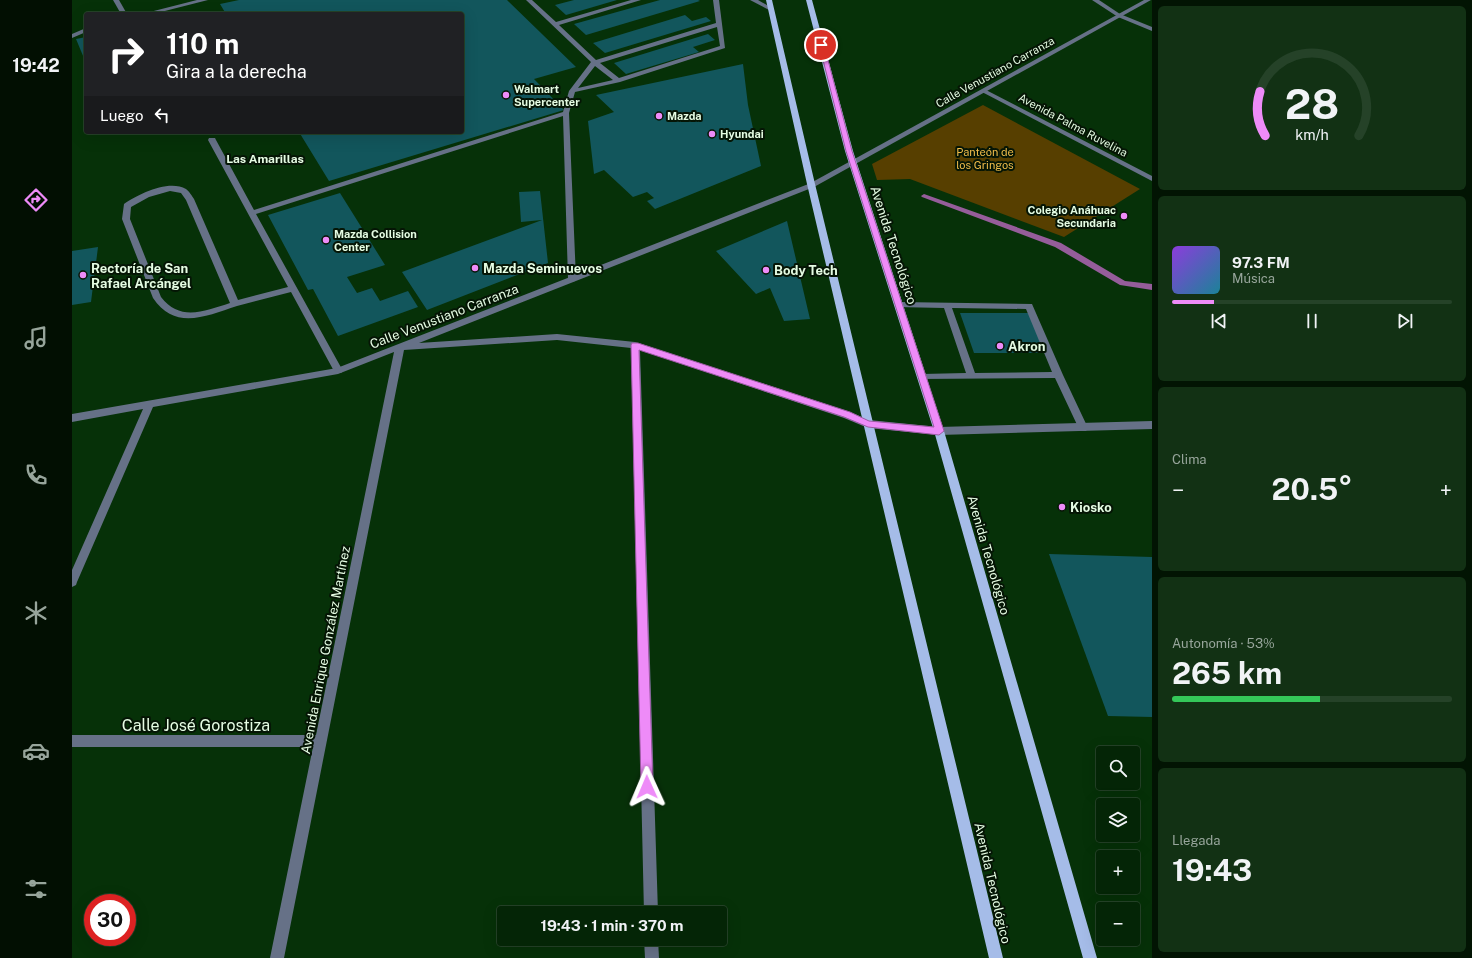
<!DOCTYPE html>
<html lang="es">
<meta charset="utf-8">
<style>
body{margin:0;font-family:"Public Sans",sans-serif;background:#123114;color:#f1f3f6;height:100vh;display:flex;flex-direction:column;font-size:15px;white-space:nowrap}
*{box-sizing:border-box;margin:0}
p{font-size:13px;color:#97a59b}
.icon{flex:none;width:22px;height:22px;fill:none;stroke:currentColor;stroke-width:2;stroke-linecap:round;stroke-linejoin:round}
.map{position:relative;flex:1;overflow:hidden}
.details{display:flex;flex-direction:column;gap:6px;padding:6px;background:#021403;width:320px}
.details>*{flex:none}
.guide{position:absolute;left:12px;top:12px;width:380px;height:122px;border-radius:4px;box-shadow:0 4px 16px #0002,0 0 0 1px #254228;background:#202124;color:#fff;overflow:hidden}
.tools{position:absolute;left:1024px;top:746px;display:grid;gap:8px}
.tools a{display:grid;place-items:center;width:44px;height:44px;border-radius:4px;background:#042506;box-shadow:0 4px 16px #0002,0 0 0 1px #254228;font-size:20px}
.speed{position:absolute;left:12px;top:894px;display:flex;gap:8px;font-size:20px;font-weight:700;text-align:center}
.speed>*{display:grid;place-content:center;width:52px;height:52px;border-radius:50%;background:#042506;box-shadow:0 4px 16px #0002,0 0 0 1px #254228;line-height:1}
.speed .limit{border:6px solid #d22;background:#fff;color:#111}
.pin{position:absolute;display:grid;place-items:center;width:34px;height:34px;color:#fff;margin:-17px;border:2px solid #fff;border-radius:50%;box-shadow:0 1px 4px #0007}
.me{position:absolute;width:44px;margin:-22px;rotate:359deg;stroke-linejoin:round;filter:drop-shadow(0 0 3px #0008)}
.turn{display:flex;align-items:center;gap:14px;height:84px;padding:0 16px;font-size:18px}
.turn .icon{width:52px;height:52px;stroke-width:2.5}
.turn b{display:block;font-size:28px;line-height:34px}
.then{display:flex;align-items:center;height:38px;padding:0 16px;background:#0003;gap:8px;font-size:15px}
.big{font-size:30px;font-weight:700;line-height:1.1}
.details .tile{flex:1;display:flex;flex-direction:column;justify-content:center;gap:6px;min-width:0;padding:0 14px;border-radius:6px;background:#123114}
.details .dial{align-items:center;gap:0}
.dial svg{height:104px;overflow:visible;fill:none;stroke:#254228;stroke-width:7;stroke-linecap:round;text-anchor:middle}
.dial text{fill:#f1f3f6;stroke:none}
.song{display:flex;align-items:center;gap:12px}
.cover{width:48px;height:48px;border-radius:6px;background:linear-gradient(135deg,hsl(270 70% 55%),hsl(190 70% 35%))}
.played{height:4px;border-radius:2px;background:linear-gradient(90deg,#ee8bf8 15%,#254228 15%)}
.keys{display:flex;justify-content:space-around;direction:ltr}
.heat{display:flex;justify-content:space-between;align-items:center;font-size:22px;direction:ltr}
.charge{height:6px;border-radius:3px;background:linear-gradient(90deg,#34c759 53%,#254228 0)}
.trip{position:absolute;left:425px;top:906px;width:230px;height:40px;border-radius:4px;background:#042506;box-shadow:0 4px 16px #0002,0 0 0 1px #254228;font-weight:700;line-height:40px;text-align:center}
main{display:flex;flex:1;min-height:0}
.dock{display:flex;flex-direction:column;width:72px;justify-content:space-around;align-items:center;background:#020f02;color:#97a59b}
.dock .icon{width:28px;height:28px}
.dock .selected{color:#ee8bf8}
.dock b{font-size:18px;color:#f1f3f6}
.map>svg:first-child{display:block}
.green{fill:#573f00}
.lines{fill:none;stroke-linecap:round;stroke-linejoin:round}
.stream{fill:#955d9a;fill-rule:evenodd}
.building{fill:#12565c}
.service{fill:#667187;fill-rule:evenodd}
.pedestrian{fill:#667187;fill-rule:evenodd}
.minor{fill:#667187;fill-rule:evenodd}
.tertiary{fill:#667187;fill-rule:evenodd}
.primary{fill:#a5bce8;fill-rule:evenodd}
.route{fill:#ee8bf8;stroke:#9b5aa1}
.poi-dot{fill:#ee8bf8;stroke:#051505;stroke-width:1.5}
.labels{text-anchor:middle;stroke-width:4;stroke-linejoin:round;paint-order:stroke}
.far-street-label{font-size:11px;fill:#e5fce3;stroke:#051505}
.far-poi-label{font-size:11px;font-weight:bold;fill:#e5fce3;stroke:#051505;text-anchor:start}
.far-park-label{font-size:11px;fill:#f1bd4b;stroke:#051505}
.far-neighbourhood-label{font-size:12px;font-weight:bold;fill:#e5fce3;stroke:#051505}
.street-label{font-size:13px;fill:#e5fce3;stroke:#051505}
.poi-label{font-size:13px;font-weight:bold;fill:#e5fce3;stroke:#051505;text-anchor:start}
.near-street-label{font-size:16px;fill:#e5fce3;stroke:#051505}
</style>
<main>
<nav class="dock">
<b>19:42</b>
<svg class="icon selected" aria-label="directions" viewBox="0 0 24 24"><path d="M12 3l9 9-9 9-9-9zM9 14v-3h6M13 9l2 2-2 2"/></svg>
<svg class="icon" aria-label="music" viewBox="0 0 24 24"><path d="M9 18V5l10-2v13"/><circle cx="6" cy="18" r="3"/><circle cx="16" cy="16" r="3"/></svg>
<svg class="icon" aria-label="phone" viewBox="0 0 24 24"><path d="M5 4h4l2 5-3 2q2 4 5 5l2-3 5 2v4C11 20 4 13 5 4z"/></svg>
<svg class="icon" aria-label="climate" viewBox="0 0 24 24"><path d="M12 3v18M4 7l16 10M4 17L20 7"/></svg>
<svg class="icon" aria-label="car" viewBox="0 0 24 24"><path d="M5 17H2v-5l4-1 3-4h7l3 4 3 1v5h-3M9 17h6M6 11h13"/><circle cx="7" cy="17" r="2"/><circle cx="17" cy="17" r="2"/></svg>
<svg class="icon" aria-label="filters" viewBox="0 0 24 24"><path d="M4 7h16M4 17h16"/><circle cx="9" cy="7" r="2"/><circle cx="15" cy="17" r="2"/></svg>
</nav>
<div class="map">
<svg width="1080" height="958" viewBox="0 0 1080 958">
<rect width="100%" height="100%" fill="#063108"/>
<path class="green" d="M911,105L1068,189L992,237L838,179L805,180L800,164Z"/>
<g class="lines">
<path class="stream" d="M852,194L989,243L1053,281L1080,284V290L1048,285L983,247L850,197L849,196Z"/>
</g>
<g class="building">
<path d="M167,0H435L504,67L462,79L492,110L257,181L227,132H390V14H154L148,4Z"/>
<path d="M502,0H545L494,15L483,5Z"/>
<path d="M588,0H626L628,1L514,35L502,24Z"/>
<path d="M613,15L620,21L634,17L639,21L533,53L521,43Z"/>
<path d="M636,34L643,40L621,47L627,52L554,74L542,63Z"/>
<path d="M14,37V63L4,39Z"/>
<path d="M671,64L676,105L689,166L583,209L575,201L582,198L575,192L561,197L532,170L522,174L516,121L542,112L524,95Z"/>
<path d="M468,191L476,263L355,310L330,272L470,220L449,222L447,192Z"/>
<path d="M268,193L313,265L275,277L285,293L300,288L308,301L336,291L346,307L266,336L241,289L236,290L196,215Z"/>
<path d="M715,221L738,319L712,321L698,288L684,294L644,251Z"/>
<path d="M26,247L19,302L0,305V251Z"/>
<path d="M888,313H958L974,353H902Z"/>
<path d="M977,554L1080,557V717L1036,716Z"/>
</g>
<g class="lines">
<g class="service">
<path d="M454,0H460L484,22L559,0H569L487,25L524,60L644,23L641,0H647L653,48L548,82L503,92L497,113L504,279L503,281L500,282L496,279L491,116L184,214L271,371L269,373H263L219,292C201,297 183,301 165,306C134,316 103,331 81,298L50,219L52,204C66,194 97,179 114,189C117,191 120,196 122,199L166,300L216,287L136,140L137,138H143L144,140L182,210L491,112L497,91L519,62ZM645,27L648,46L547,78L528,63ZM523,66L541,80L506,88ZM98,191L109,193L114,200L158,303C133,311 108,322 89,297L58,219L59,207L77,197Z"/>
<path d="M678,0H686L702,9L697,10Z"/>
<path d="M1020,0H1027L1051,16L1046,17Z"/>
<path d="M827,302L960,304L991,375L1016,428L1014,431H1008L983,378L847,379L845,377L850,374L894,373L872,308L824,307L823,305L824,303ZM880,308L954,309L980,372L903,373Z"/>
</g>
<path class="pedestrian" d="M41,0H47L55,14H49Z"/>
<g class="minor">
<path d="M125,0H136L81,14H70Z"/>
<path d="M1048,14L1080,27V31L1046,17L1045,16Z"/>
<path d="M14,28V32L0,38V34Z"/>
<path d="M910,90H914L1080,176V181L910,92Z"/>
<path d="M739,183H742V187L347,343L485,334L563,342L778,412L797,420L867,427L1080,421V429L867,435L796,428L772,418L568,350L586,913H572L559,348L485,340L332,350L212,958H198L241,747H0V735H244L322,352L266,374L81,407L5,582L4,585L0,587V570L71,409L0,422V414L265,368Z"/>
<path d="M572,939H586L587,958H573Z"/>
</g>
<path class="tertiary" d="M1072,0H1079L742,187H739L735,185Z"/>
<g class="primary">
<path d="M694,0H700L743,184L931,958H917L735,184Z"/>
<path d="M734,0H740L781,151L872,431L1025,958H1011L862,431L773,151Z"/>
</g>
</g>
<path class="route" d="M747,44L752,45L780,151L872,431L867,435L796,427L772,417L567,350L581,787L579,791L575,793L571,791L569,787L559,345L560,343H566L778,412L797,421L862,427L774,151Z"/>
<g class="poi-dot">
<circle cx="434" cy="95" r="4"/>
<circle cx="587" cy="116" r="4"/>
<circle cx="640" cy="134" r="4"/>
<circle cx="1052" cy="216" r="4"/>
<circle cx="254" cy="240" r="4"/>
<circle cx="403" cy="268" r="4"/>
<circle cx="694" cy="270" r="4"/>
<circle cx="11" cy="275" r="4"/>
<circle cx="928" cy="346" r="4"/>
<circle cx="990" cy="507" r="4"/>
</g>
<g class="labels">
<g class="far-street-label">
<text transform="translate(923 72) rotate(-29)" y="4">Calle Venustiano Carranza</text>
<text transform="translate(1001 125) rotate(28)" y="4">Avenida Palma Ruvelina</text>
</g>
<g class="far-poi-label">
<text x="442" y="93">Walmart<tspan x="442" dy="13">Supercenter</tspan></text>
<text x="595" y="120">Mazda</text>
<text x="648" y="138">Hyundai</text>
<text x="1044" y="214" text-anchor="end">Colegio Anáhuac<tspan x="1044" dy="13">Secundaria</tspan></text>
<text x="262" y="238">Mazda Collision<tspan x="262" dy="13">Center</tspan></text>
</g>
<g class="far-park-label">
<text x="913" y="156">Panteón de<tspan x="913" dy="13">los Gringos</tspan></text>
</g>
<g class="far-neighbourhood-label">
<text x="193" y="163">Las Amarillas</text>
</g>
<g class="street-label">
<text transform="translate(822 245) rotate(72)" y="5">Avenida Tecnológico</text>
<text transform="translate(372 316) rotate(-21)" y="5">Calle Venustiano Carranza</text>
<text transform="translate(917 555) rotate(74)" y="5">Avenida Tecnológico</text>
<text transform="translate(253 650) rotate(-79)" y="5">Avenida Enrique González Martínez</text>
<text transform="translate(921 883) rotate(77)" y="5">Avenida Tecnológico</text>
</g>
<g class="poi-label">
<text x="19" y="273">Rectoría de San<tspan x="19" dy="15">Rafael Arcángel</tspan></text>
<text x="411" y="273">Mazda Seminuevos</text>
<text x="702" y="275">Body Tech</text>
<text x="936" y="351">Akron</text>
<text x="998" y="512">Kiosko</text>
</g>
<g class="near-street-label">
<text x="124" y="731">Calle José Gorostiza</text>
</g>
</g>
</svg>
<div class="tools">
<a><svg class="icon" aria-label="search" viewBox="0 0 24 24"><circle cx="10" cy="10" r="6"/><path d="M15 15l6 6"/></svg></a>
<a><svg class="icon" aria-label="layers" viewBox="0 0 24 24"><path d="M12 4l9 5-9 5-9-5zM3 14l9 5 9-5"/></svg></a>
<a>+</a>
<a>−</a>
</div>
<div class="speed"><div class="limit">30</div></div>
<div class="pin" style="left:749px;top:45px;background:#d93025"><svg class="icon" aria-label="arrive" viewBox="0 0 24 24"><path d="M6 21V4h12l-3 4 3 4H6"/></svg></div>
<svg class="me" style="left:575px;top:787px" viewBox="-20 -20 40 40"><path d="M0-17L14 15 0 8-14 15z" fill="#ee8bf8" stroke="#fff" stroke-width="4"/></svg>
<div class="trip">19:43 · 1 min · 370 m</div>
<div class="guide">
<div class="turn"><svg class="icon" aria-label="right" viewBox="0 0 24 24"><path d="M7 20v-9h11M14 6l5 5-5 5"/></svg><div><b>110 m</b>Gira a la derecha</div></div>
<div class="then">Luego<svg class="icon" aria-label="left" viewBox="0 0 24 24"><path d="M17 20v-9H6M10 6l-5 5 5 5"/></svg></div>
</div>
</div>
<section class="details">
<div class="tile dial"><svg viewBox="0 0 100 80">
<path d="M14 69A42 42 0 1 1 86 69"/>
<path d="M14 69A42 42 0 0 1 10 35" stroke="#ee8bf8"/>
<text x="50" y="56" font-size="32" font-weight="700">28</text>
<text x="50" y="72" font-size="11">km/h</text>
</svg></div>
<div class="tile">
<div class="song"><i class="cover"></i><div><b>97.3 FM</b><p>Música</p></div></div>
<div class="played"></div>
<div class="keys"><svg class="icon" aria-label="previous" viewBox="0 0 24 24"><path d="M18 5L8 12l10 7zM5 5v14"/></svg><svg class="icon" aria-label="pause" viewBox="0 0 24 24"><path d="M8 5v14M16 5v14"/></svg><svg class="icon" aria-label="next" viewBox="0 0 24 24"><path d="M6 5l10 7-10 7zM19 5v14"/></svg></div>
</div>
<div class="tile"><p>Clima</p>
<div class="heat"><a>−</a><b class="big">20.5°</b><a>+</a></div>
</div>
<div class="tile"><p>Autonomía · 53%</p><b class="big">265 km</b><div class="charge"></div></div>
<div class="tile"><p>Llegada</p><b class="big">19:43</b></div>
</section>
</main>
